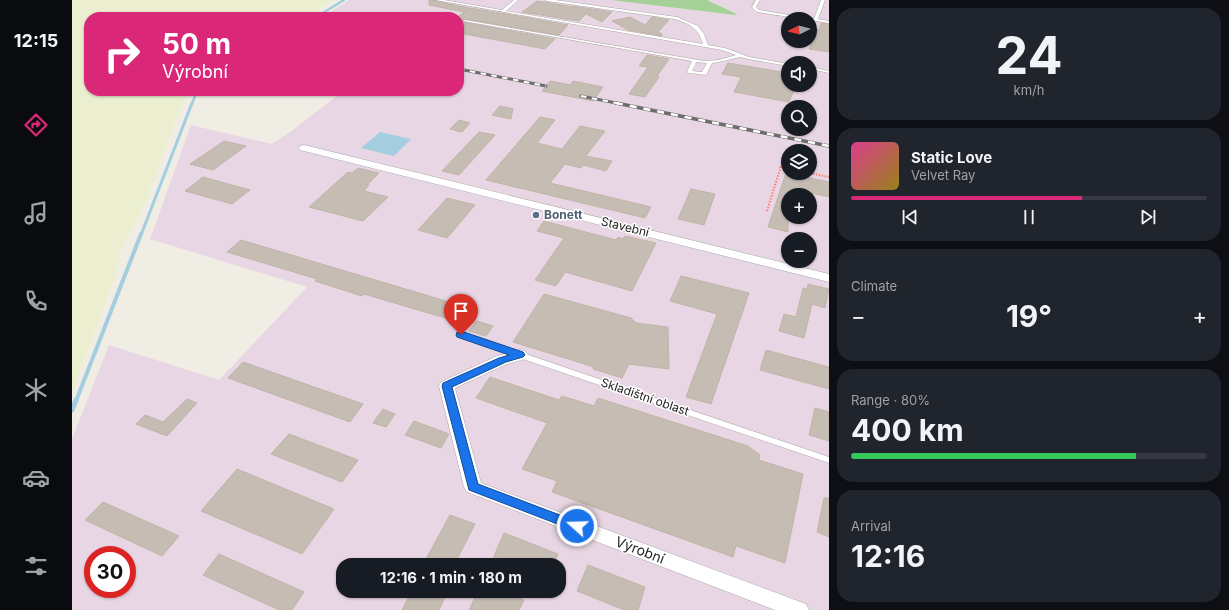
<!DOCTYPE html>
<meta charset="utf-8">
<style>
body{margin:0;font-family:Inter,sans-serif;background:#20242c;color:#f1f3f6;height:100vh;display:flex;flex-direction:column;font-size:15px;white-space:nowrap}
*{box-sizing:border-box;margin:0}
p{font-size:13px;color:#9ea1a6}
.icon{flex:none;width:22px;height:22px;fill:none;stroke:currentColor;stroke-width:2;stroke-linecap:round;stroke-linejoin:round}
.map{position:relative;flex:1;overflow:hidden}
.panel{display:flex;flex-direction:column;gap:8px;padding:8px;background:#0d0f14;width:400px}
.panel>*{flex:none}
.top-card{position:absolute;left:12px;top:12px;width:380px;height:84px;border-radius:16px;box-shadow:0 1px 3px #0004;background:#db2777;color:#fff;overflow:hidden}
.needle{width:26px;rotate:264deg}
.buttons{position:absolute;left:709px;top:12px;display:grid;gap:8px}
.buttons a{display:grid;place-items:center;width:36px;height:36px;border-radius:50%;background:#171b24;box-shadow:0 1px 3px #0004;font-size:20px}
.speed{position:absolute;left:12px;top:546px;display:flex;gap:8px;font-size:20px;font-weight:700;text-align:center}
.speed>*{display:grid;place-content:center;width:52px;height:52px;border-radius:50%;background:#171b24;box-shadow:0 1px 3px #0004;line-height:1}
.speed .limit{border:6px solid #d22;background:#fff;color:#111}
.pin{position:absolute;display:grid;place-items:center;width:34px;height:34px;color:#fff;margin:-41px -17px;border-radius:50% 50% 50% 0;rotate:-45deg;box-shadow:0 0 4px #0007}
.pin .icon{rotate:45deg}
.me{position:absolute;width:44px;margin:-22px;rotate:290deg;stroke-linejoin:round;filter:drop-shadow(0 0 3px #0008)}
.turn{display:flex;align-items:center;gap:14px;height:84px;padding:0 12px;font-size:18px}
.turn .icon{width:52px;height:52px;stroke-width:2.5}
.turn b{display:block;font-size:28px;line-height:34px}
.big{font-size:30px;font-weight:700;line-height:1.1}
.panel .card{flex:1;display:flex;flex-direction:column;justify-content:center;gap:6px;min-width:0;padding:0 14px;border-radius:16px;background:#20242c}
.panel .dial{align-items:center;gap:0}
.dial b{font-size:52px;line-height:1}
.song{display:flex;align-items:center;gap:12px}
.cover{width:48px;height:48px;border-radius:6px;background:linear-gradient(135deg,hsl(330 70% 55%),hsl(50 70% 35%))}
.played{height:4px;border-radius:2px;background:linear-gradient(90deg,#db2777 65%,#363941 65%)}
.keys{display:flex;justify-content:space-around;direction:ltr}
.heat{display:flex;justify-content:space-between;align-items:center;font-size:22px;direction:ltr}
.charge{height:6px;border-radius:3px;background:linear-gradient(90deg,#34c759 80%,#363941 0)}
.trip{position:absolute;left:264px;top:558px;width:230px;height:40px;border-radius:16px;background:#171b24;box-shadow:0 1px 3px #0004;font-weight:700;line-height:40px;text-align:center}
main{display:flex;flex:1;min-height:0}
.dock{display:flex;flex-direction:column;width:72px;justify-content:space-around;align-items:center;background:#090b0e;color:#9ea1a6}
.dock .icon{width:28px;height:28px}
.dock .on{color:#db2777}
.dock b{font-size:18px;color:#f1f3f6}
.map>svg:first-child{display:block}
.industrial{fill:#e9d6e4;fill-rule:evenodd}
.farmland{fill:#ebefcf}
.forest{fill:#a5d198}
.water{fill:#a3cedf}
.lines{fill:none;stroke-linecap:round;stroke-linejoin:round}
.stream-far3{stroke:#a3cedf;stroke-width:2.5}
.stream-far2{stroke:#a3cedf;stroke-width:3}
.stream-far1{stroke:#a3cedf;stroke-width:4}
.stream{stroke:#a3cedf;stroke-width:5}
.building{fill:#c5bcb4;stroke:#c2b4a6}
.service-casing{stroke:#a6a6a6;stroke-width:1}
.minor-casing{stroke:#a6a6a6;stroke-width:1}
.path{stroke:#ff8067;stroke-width:2;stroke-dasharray:1.5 1.5;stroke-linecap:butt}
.service{fill:#fff;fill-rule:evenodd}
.minor{fill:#fff;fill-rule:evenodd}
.rail-far1-casing{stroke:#6d6d6d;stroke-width:3}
.rail-casing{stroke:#6d6d6d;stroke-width:3.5}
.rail-far1{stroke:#fff;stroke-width:2;stroke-dasharray:5.5;stroke-linecap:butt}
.rail{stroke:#fff;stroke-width:2.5;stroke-dasharray:7;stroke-linecap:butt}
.route{fill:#1a73e8;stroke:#114b97}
.service-dot{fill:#5c6f8a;stroke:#fff;stroke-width:1.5}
.labels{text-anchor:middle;stroke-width:3;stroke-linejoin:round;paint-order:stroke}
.service-label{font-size:12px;font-weight:bold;fill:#4e5e75;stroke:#fff;text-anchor:start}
.street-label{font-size:12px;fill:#1f1f1f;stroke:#fff}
.near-street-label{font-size:14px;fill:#1f1f1f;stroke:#fff}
</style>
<main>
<nav class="dock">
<b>12:15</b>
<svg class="icon on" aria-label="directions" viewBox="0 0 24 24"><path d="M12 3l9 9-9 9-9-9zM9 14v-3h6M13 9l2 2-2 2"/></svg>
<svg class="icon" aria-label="music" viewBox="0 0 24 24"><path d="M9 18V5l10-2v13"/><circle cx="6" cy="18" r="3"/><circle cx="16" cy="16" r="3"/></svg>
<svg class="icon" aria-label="phone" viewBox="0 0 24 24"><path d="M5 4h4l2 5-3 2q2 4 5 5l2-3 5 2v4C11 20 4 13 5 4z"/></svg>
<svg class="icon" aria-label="climate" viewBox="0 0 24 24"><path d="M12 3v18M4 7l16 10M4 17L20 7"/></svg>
<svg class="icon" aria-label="car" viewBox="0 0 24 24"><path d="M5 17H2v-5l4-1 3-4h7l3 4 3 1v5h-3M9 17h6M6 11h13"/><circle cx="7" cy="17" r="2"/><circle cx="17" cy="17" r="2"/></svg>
<svg class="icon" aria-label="filters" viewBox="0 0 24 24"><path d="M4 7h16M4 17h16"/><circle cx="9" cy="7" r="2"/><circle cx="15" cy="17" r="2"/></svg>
</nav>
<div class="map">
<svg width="757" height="610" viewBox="0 0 757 610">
<rect width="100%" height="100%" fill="#f0ede5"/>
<path class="industrial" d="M277,0H538L663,15L664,13L635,0H757V610H0V439L37,345L147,380L235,287L78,239L119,125L200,144L221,130L271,91H387V17H251ZM716,19H738V41H716ZM716,63H738V85H716ZM716,107H738V129H716ZM716,151H738V173H716ZM716,195H738V217H716ZM716,239H738V261H716ZM21,555H55V589H21ZM271,565H487V591H271Z"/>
<path class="farmland" d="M0,0H261L234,17H17V91H117L109,107L68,215L49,249L44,274L0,393Z"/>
<path class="forest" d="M538,0H635L665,14L663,15Z"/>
<path class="water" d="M308,132L339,139L322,156L289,148Z"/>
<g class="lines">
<g class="stream-far3">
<path d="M244,17L272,0"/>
<path d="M120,104L125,91"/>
</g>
<path class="stream-far2" d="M69,235L120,103"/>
<path class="stream-far1" d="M4,401L69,234"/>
<path class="stream" d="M0,410L4,400"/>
</g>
<g class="building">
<path d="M357,0H362L363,1L397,8L392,12L357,5Z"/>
<path d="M465,1L502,7L500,6L540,12L530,22L514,14L507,21L450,12Z"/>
<path d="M398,8L446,16L496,25L487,35L393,19L390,21L391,22L483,39L473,49L387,33V16Z"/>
<path d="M558,17L573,25L580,17L597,20L586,32L590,34V36L556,30L540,21Z"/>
<path d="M749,23L757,24V52L737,49L745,29L747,30Z"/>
<path d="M575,55L597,59L585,76L587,77L573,97L557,94L576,67L567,66Z"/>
<path d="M656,63L716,73V85H724L717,102L662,92L669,77L650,74Z"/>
<path d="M478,81L498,85L501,81L531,87L521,101L470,91Z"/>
<path d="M428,106L441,109L439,119L420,115Z"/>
<path d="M468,117L483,120L465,143L490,149L508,126L533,131L514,156L540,161L534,171L511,165L509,168L493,164L478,183L579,207L573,218L414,180Z"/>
<path d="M387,120L398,123L390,132L378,129Z"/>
<path d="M407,132L423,135L387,175L370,171Z"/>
<path d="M152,141L174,146L141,170L118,164Z"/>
<path d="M286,168L307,173L295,185H297L292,191L316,197L291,221L237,207L276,172L280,173Z"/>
<path d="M714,173L757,182V197L739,193L738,195H716V232L696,227Z"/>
<path d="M131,177L178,190L160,204L113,191Z"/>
<path d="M619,189L643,194L632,225L606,219Z"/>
<path d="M375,198L403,205L375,238L346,230Z"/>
<path d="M472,221L544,240L546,237L551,239L553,236L584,243L560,291L493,272L484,286L463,280L492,238L465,231Z"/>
<path d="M169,240L374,301L372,304L386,308L378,319L363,315L292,294L290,296L243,281L245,279L155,252Z"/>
<path d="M609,276L677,293L639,404L614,397L645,314L598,301Z"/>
<path d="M736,284L757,289L753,308L740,304L732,338L707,331L712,314L724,317L731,288L735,289Z"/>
<path d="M472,294L559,318L564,323L596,327L597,369L557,364L550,378L521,369L522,367L441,342Z"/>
<path d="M405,321L421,326L414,336L397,331Z"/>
<path d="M694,350L757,367V389L688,370Z"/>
<path d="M171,362L291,404L278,422L156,378Z"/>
<path d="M418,377L487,400L490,396L522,406L526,398L676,446L688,455L687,460L731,474L713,563L664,546L661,557L480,492L485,481L450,469L475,423L404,398Z"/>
<path d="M115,399L125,403L95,436L64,424L73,415L91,422Z"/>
<path d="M743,408L757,412V441L737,435Z"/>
<path d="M311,409L323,414L314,427L301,423Z"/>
<path d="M342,421L377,434L369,448L333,435Z"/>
<path d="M217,434L286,460L270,482L199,454Z"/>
<path d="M165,469L262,509L230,554L129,511Z"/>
<path d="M752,498H757V537L745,532Z"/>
<path d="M31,502L107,536L90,556L13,520Z"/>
<path d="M378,515L403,524L382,565H354L356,560L354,559Z"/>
<path d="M432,533L486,554L482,565H424L419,563Z"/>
<path d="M147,554L232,592L220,610H207L131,575Z"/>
<path d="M516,565L573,587L566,610H552L505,591Z"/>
<path d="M340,591H376L367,610H330Z"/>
<path d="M406,591H430L452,600L447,610H397Z"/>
</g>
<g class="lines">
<g class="service-casing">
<g id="service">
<path d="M363,0H372L430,10L442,0H446L434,11L631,44C626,27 619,25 603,19L475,1L473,0H483L605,17L626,26L632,34L636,45L653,48L677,57L716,64V66L676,59L668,57L647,62L640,63L634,75L617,73L615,72L620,61L391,21L393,20L632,61L647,60L664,55L650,50ZM624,62L635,63L630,72L620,71Z"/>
<path d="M684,0H688L684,7L687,10L742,19L749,0H753L746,19L757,21V23L738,20V19H730L685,12L680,7Z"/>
<path d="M738,67L757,71V73L738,69Z"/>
<path d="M386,333H392L757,457V463L386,337L385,335Z"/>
</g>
</g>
<g class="minor-casing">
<g id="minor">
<path d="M232,145L757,274V282L228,150L227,148L228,146Z"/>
<path d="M448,350L453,351L456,355L453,359L435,364L383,388L409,483L734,604L737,610H703L395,492L392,487L367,386L369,382L425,356Z"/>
</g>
</g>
<g class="path">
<path d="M738,173L757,177"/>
<path d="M695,211L709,166L716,168"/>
</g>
<use href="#service" class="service"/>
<use href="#minor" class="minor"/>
<g class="rail-far1-casing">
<g id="rail-far1">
<path d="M387,69L474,86"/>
<path d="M509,96L549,104"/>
</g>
</g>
<g class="rail-casing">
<path id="rail" d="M544,103L757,146"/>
</g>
<use href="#rail-far1" class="rail-far1"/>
<use href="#rail" class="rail"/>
</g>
<path class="route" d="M385,332H392L451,352L453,355L451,357L434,362L380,387L406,484L509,523L511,526L509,530L505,531L501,530L397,490L370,386L371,383L427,358L437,355L385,337L384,335Z"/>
<circle class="service-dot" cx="464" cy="215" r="4"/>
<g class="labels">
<g class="service-label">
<text x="472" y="219">Bonett</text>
</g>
<g class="street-label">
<text transform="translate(553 227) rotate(14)" y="4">Stavební</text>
<text transform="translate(573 397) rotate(19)" y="4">Skladištní oblast</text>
</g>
<g class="near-street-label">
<text transform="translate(568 550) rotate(21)" y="5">Výrobní</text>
</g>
</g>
</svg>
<div class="buttons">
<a><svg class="needle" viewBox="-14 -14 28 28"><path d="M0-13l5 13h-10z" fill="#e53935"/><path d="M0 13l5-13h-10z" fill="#9ea1a6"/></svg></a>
<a><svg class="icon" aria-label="sound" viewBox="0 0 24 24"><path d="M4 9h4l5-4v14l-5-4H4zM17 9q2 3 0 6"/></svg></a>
<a><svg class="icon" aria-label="search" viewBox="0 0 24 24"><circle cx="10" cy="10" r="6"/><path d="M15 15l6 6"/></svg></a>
<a><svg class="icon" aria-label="layers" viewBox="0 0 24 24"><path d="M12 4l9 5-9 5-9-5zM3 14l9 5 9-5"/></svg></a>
<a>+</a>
<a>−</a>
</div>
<div class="speed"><div class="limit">30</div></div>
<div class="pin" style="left:389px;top:335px;background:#d93025"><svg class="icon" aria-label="arrive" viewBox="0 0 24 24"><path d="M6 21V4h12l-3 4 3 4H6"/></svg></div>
<svg class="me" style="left:505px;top:526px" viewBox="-20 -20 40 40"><circle r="17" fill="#1a73e8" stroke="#fff" stroke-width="3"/><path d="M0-11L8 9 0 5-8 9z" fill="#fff"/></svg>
<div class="trip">12:16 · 1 min · 180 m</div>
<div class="top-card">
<div class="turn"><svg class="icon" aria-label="right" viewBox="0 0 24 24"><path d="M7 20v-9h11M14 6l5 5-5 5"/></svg><div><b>50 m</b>Výrobní</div></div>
</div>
</div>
<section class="panel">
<div class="card dial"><b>24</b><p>km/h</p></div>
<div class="card">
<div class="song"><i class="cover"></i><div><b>Static Love</b><p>Velvet Ray</p></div></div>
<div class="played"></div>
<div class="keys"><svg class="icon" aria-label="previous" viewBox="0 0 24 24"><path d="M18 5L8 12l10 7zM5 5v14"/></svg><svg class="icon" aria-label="pause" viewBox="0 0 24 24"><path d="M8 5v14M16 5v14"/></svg><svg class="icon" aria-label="next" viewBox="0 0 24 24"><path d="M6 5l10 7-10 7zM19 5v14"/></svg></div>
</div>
<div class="card"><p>Climate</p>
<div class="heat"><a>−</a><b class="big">19°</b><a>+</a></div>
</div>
<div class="card"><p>Range · 80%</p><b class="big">400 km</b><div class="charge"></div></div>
<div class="card"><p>Arrival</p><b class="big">12:16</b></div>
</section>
</main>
